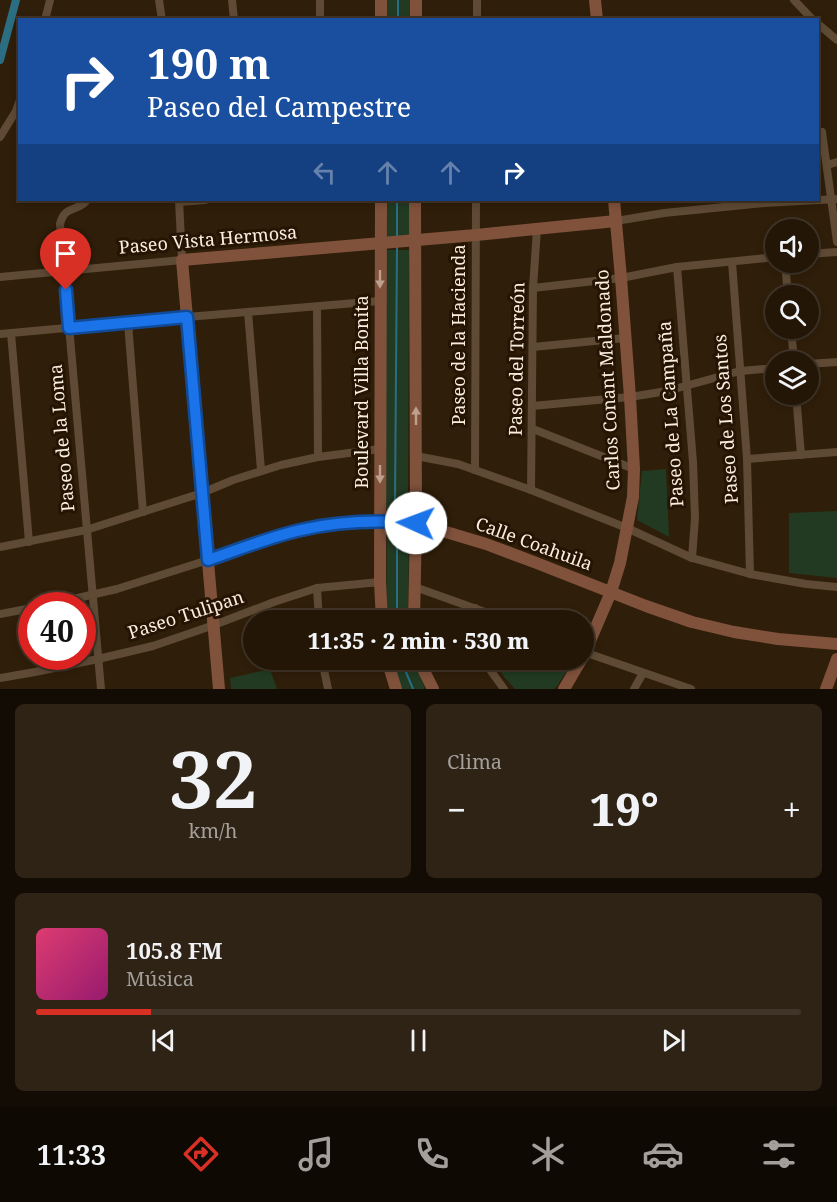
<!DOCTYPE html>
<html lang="es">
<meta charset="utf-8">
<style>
body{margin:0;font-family:"Noto Serif",serif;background:#2f2315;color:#f1f3f6;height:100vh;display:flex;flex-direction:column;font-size:22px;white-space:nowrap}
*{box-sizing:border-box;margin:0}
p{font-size:20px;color:#a39f9b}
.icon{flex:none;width:33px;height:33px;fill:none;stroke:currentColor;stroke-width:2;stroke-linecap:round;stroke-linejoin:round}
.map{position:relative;height:689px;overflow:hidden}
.side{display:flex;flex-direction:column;gap:15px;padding:15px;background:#130c04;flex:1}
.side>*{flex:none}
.banner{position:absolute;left:18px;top:18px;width:801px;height:183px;border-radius:0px;box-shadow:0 3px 9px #0003,0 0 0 2px #403528;background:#1a4fa0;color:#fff;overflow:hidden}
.fabs{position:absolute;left:765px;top:219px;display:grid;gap:12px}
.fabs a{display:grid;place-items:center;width:54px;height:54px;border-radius:50%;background:#231607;box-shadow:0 3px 9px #0003,0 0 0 2px #403528;font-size:30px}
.speed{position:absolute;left:18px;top:592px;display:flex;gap:12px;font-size:30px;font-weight:700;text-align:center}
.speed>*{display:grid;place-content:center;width:78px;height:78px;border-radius:50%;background:#231607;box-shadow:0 3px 9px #0003,0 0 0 2px #403528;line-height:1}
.speed .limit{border:9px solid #d22;background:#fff;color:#111}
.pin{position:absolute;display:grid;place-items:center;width:51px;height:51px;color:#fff;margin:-62px -26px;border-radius:50% 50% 50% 0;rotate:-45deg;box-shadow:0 0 6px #0007}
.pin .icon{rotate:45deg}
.me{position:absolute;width:66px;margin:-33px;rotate:272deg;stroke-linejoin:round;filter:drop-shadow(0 0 4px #0008)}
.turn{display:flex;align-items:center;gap:21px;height:126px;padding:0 30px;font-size:27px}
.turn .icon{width:78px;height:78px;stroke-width:2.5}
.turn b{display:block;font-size:42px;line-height:51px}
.lanes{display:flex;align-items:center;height:57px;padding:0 30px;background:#0003;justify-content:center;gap:30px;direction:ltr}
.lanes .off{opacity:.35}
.big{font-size:45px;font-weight:800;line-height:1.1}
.side .widget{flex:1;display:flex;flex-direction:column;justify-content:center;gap:9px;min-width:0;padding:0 21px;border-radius:9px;background:#2f2315}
.side .dial{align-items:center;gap:0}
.dial b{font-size:78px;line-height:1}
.song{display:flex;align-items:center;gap:18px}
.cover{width:72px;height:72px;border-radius:9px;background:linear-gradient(135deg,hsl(340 70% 55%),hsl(320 70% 35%))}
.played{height:6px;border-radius:3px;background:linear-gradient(90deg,#d93025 15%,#403528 15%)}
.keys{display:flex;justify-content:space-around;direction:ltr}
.heat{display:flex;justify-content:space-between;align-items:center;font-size:33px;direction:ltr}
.side .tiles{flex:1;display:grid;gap:15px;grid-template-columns:1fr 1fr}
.widget:last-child{grid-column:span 2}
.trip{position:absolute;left:243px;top:610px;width:351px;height:60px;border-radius:30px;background:#231607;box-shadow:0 3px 9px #0003,0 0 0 2px #403528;font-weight:800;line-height:60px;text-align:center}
.tab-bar{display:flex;height:96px;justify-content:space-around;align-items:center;background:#0e0903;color:#a39f9b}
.tab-bar .icon{width:42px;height:42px}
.tab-bar .on{color:#d93025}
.tab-bar b{font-size:27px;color:#f1f3f6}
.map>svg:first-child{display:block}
.green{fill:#223a22}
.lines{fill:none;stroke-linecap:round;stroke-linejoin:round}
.stream{stroke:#2b6e82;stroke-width:2}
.canal{stroke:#2b6e82;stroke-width:8}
.street{stroke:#5e4a35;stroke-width:8}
.secondary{stroke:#80523c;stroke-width:12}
.oneway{fill:#bda08e}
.route-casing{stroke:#114b97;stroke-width:15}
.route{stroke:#1a73e8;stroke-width:10}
.labels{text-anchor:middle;stroke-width:6;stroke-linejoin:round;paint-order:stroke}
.street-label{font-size:18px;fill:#faeee1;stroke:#251402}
</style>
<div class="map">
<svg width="837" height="689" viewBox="0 0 837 689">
<rect width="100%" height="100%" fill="#2f1e09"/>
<g class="green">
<path d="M386,0H411V19L385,20Z"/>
<path d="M384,200H411V235L384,238Z"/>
<path d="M384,250H409L408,510L383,509Z"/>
<path d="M666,469L669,537L637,520L642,471Z"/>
<path d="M837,511V578L789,573V513Z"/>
<path d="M387,530L409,531L408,621H386Z"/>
<path d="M391,660H414L425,689H400Z"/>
<path d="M493,660H540L567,671L555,689H515L504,677Z"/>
<path d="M270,669L277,689H231L230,678Z"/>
</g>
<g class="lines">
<g class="stream">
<path d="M398,20V0"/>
<path d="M397,239V200"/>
<path d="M395,501L397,247"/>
<path d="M397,621V540"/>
<path d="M402,660L403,665L413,689"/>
</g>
<path class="canal" d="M0,60L16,0"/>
<g class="street">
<path d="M159,0L162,20"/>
<path d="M232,0L234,20"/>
<path d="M320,0V20"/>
<path d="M794,0L813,20"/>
<path d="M45,20L50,0"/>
<path d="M477,20V0"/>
<path d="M818,24L837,40"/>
<path d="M822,132L837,242"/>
<path d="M0,137L16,111L20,100"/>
<path d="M827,165L837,162"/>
<path d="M87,200C77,213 65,204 60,224L101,689"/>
<path d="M179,202L205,200"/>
<path d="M616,221L664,213L764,203L837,199"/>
<path d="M808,254L837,252"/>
<path d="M732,262L747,459L750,574"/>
<path d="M785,262L788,296"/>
<path d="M677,267L693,462L695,518L692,558"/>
<path d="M0,277L182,260L179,200"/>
<path d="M533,288L621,278L677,267L776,257"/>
<path d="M317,307L318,457"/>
<path d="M248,312L261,470"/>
<path d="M128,323L143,512"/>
<path d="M791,328L794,362"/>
<path d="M11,333L29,542"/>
<path d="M0,334L187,317L379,301"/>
<path d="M533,347L625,338"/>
<path d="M808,364L837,362"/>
<path d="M796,394L801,455"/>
<path d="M532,406L630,397L667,391L740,371L776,368"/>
<path d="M533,429L634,469"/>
<path d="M416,456L458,464L531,490L627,528L692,558L750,574L806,584L837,587"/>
<path d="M747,459L837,452"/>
<path d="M475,470L476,200"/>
<path d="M531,490L533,288L537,229"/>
<path d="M0,547L86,530L202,493L233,480L281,465L318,457L380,449"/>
<path d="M415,587L510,621"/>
<path d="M317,588L319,621"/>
<path d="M43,606L117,589L208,560"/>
<path d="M475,608V621"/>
<path d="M0,614L32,608"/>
<path d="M584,652L691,689"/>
<path d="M322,660L328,689"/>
<path d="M486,660L491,671L504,689"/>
<path d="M0,678L35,672L98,659L153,646L214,625L274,602L317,588L380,582"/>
<path d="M634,689L643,673"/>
</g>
<g class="secondary">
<path d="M416,0V20"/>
<path d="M595,0L597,20"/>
<path d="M381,20V0"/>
<path d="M381,200L380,582L382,621"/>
<path d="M208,560L273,538L322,526L353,522L416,523L486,544L534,562L646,606L692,622L734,632L778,639L837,644"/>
<path d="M414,621L416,523L415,200"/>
<path d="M584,655L611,592L620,563L633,497L634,469L630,397L621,278L614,200"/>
<path d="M387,660L396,689"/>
<path d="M420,660L424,671L433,689"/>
<path d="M219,689L182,260L476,235L616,221"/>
<path d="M564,689L581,660"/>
<path d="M826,689L837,659"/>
</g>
</g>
<defs><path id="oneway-solid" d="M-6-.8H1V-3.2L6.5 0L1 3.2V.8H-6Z" transform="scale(1.5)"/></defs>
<g class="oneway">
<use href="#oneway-solid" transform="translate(380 279) rotate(90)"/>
<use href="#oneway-solid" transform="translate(416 416) rotate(-90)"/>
<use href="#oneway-solid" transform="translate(380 474) rotate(90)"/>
</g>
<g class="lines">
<g class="route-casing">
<path id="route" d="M66,290L69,328L187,317L208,560C238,550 269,537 301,530C339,521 377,520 416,523"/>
</g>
<use href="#route" class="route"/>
</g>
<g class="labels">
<g class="street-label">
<text transform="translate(208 240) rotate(-5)" y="6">Paseo Vista Hermosa</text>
<text transform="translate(459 335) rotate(-90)" y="6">Paseo de la Hacienda</text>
<text transform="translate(517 359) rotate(-89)" y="6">Paseo del Torreón</text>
<text transform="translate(608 380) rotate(-93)" y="6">Carlos Conant Maldonado</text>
<text transform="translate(362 392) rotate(-90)" y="6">Boulevard Villa Bonita</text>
<text transform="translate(671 414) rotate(-94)" y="6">Paseo de La Campaña</text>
<text transform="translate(726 419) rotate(-94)" y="6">Paseo de Los Santos</text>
<text transform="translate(62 438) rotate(-95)" y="6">Paseo de la Loma</text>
<text transform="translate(534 544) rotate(20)" y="6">Calle Coahuila</text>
<text transform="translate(186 615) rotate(-18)" y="6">Paseo Tulipan</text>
</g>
</g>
</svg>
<div class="fabs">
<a><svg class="icon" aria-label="sound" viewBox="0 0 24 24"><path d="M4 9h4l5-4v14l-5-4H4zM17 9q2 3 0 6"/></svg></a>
<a><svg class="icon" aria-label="search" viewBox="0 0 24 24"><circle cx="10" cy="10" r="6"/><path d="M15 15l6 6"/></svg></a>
<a><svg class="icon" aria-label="layers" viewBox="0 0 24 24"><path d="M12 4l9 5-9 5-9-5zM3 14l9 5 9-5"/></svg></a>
</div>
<div class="speed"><div class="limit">40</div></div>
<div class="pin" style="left:66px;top:290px;background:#d93025"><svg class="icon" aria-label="arrive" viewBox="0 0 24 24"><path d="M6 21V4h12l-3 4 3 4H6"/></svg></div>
<svg class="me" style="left:416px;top:523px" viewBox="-20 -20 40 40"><circle r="19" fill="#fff"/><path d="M0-13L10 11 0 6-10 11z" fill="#1a73e8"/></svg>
<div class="trip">11:35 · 2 min · 530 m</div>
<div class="banner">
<div class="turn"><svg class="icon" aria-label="right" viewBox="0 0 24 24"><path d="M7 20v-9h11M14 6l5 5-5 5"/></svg><div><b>190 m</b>Paseo del Campestre</div></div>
<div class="lanes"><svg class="icon off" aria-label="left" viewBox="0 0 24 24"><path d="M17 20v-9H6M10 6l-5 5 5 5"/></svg><svg class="icon off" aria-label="ahead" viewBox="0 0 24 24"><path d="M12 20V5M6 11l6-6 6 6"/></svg><svg class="icon off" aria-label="ahead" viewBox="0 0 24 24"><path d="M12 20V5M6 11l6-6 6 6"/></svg><svg class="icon" aria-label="right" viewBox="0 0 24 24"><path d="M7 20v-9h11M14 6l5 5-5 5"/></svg></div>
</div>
</div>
<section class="side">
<div class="tiles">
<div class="widget dial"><b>32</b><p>km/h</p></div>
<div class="widget"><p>Clima</p>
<div class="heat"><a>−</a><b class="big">19°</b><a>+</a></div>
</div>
<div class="widget">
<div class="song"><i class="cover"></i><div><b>105.8 FM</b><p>Música</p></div></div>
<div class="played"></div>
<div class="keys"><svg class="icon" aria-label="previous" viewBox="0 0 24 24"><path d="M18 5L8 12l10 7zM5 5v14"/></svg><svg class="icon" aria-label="pause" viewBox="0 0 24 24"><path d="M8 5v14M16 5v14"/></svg><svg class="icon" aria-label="next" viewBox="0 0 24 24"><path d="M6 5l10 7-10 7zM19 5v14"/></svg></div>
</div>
</div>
</section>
<nav class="tab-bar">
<b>11:33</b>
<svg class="icon on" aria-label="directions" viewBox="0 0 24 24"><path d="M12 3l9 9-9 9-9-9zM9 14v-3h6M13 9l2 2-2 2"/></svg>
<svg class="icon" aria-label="music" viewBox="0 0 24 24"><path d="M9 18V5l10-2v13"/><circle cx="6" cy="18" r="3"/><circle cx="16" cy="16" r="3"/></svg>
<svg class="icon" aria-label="phone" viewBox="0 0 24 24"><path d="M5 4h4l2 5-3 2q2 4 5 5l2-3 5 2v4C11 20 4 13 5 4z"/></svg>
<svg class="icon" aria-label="climate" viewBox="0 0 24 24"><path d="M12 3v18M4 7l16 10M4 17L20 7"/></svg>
<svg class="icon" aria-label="car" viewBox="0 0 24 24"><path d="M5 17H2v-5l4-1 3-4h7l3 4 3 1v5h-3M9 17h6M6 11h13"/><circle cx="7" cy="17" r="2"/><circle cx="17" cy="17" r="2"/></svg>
<svg class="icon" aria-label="filters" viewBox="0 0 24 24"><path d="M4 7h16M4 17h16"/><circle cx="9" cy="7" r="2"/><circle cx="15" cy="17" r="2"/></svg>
</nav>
